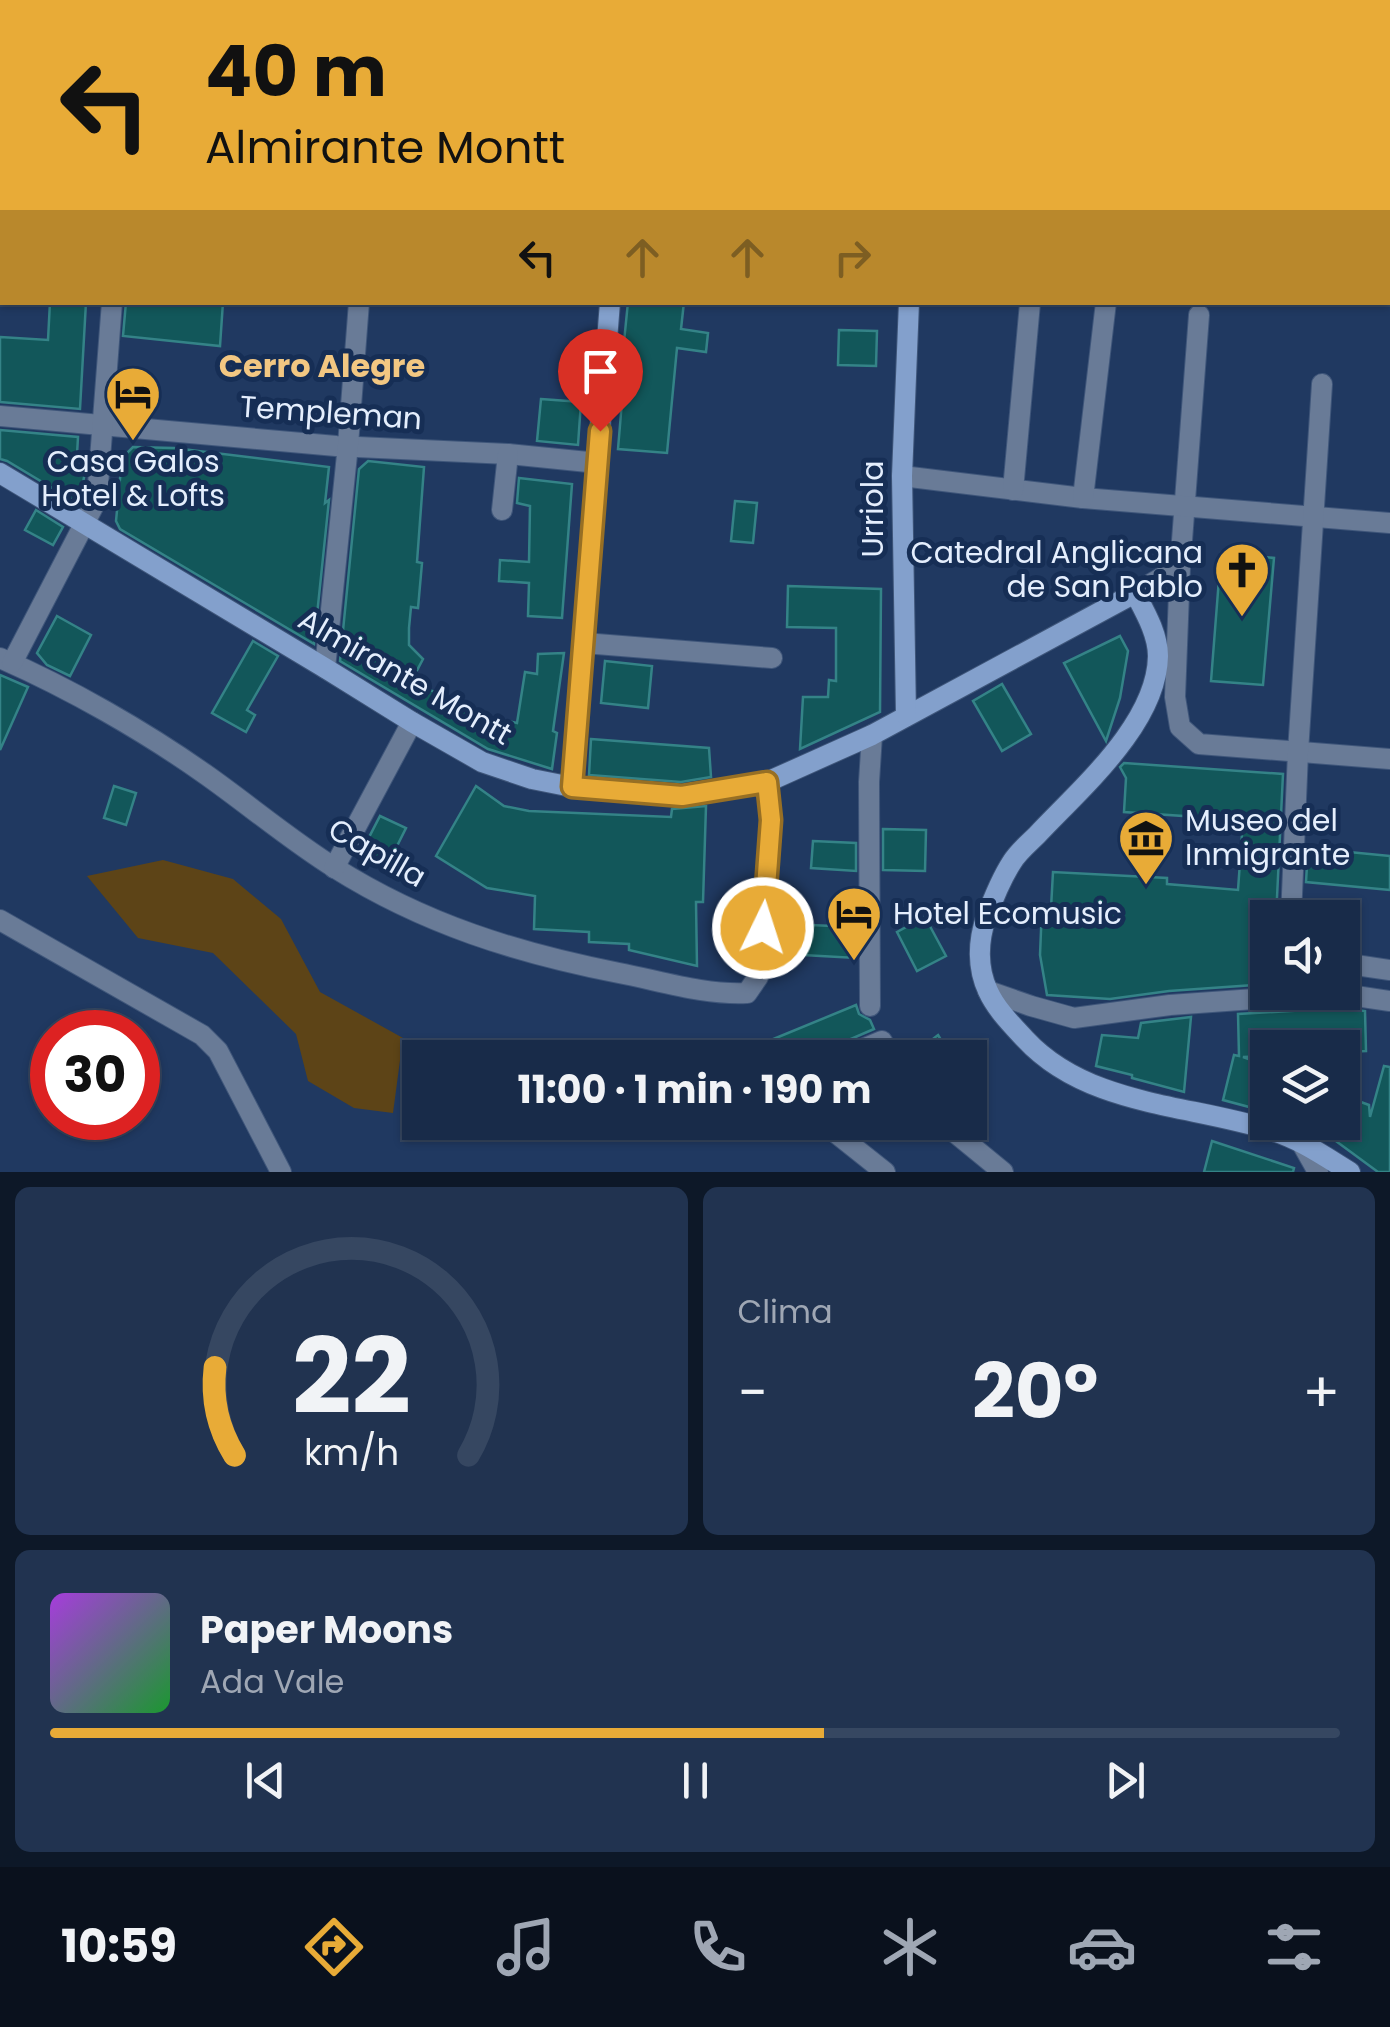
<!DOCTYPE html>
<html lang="es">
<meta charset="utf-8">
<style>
body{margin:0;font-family:Poppins,sans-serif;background:#213350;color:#f1f3f6;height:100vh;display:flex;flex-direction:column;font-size:38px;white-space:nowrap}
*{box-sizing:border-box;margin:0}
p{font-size:32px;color:#9fa7b4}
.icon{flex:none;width:55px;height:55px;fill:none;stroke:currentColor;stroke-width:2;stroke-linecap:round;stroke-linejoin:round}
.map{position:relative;height:1172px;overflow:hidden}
.drawer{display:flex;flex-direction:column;gap:15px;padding:15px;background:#0d1828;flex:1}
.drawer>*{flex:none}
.guide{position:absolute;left:0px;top:0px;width:1390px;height:305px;box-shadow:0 2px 8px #0004,0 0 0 2px #364761;background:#e8ab37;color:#111;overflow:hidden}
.buttons{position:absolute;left:1250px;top:900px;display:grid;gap:20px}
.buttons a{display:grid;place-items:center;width:110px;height:110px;border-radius:0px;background:#182b49;box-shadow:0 2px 8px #0004,0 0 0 2px #364761;font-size:50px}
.speed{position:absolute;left:30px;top:1010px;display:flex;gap:20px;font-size:50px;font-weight:700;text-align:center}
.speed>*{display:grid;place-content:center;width:130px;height:130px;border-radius:50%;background:#182b49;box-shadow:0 2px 8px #0004,0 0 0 2px #364761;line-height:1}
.speed .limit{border:15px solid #d22;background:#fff;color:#111}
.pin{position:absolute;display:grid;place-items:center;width:85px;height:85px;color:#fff;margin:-102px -42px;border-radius:50% 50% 50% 0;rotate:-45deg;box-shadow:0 0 10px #0007}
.pin .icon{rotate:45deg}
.me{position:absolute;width:110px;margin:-55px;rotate:4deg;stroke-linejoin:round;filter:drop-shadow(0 0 8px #0008)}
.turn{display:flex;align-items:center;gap:35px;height:210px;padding:0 40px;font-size:45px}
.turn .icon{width:130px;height:130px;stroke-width:2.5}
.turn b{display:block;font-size:70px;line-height:85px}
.lanes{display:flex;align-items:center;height:95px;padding:0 40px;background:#0003;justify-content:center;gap:50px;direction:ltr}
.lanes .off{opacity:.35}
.big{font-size:75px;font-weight:700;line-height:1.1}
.drawer .widget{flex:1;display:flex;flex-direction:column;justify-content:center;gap:15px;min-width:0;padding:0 35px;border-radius:15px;background:#213350}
.drawer .dial{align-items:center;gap:0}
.dial svg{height:260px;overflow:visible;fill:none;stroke:#364761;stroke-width:7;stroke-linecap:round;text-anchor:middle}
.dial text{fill:#f1f3f6;stroke:none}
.song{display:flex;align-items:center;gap:30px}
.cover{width:120px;height:120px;border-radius:15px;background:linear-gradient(135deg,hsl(280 70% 55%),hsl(130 70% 35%))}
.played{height:10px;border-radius:5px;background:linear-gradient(90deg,#e8ab37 60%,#364761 60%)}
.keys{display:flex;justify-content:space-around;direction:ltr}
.heat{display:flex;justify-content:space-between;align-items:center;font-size:55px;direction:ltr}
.drawer .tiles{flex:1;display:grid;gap:15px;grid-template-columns:1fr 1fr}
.widget:last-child{grid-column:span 2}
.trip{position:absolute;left:402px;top:1040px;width:585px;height:100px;border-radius:0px;background:#182b49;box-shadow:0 2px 8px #0004,0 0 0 2px #364761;font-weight:700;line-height:100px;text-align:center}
.tab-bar{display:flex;height:160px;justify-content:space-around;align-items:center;background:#0a111d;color:#9fa7b4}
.tab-bar .icon{width:70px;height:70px}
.tab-bar .on{color:#e8ab37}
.tab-bar b{font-size:45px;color:#f1f3f6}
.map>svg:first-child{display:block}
.green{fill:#5d4417}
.building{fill:#12575a;stroke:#348387;stroke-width:2.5}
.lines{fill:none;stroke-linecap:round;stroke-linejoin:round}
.street-casing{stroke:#3f567a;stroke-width:22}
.secondary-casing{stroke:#3f567a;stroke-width:22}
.street{stroke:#697b97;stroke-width:20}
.secondary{stroke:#83a0cc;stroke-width:20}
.route-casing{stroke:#976f24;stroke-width:25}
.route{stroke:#e8ab37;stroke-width:18}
.labels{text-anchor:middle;stroke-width:10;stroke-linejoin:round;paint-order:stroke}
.street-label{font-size:30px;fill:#e4eefd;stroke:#162e55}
.poi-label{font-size:30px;fill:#e4eefd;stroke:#162e55;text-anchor:start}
.neighbourhood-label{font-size:32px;font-weight:bold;fill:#f2c782;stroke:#162e55}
</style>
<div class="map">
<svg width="1390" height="1172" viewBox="0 0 1390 1172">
<rect width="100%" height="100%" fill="#203961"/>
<path class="green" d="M163,860L233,879L281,919L320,992L403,1038L393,1113L354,1108L308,1081L296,1034L213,953L138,938L87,876Z"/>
<g class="building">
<path d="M50,302H86L80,409L0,402V337L48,340Z"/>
<path d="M126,302H223L220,346L123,336Z"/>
<path d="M628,302H684L681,329L708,333L706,352L677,348L667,453L618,449L627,342H624Z"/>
<path d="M839,330L877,331L876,366L838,365Z"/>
<path d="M541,399L581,402L578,445L537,441Z"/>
<path d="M0,430L78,437L76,472H85L79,504L7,461L0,459Z"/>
<path d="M133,447L174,448L329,467L325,503L329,500L314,644L120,529L116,521L122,458Z"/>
<path d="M368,461L424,467L417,562L422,563L418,608L411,607L409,628V645L423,659L412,680L503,729L508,721L517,723L525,672L537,674L538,654L564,653L553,731L557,733L552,769L488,749L340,661L359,469Z"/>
<path d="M519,478L572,484L562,618L528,616L529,583L499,581L500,560L529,562L530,506L517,503Z"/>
<path d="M735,501L757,503L753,543L731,541Z"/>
<path d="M36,510L63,527L53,545L25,530Z"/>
<path d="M1221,553L1274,558L1263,685L1211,681Z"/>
<path d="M788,586L881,589L880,712L800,749L803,697H828L829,680L836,681V628L787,627Z"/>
<path d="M57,616L91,635L70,676L47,665L37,653Z"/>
<path d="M1120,636L1128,651L1120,698L1106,741L1064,663Z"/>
<path d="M253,641L278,656L247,710L255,715L246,732L212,713Z"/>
<path d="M605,661L652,666L648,708L601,703Z"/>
<path d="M0,675L28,687L0,750Z"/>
<path d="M1002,684L1031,734L1002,751L973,701Z"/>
<path d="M591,739L709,748L711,777L681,782L589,775Z"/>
<path d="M1124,763L1283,774L1276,918H1268V984L1169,991L1110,999L1047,995L1040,955L1042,907L1051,908L1053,872L1167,878V884L1238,890L1243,820L1124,812L1126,778L1120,767Z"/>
<path d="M114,786L136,793L126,825L104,818Z"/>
<path d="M476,786L504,806L529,811L671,817L672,809L706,806L703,902H696L697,966L629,950V944L589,942V932L534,929L535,896L487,888L436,856Z"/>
<path d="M380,816L406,828L386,868L363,849Z"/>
<path d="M883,829L926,830L925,871L883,870Z"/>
<path d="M813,841L856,843V871L811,868Z"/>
<path d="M1308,848L1390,856V890L1306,882Z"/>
<path d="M925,917L946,956L917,971L897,932Z"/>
<path d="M786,924L856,927V958L785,954Z"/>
<path d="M856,1005L859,1014L870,1020L874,1029L807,1058H779L771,1040Z"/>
<path d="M1341,1008L1365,1011L1366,1051L1342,1052V1048H1312V1040L1268,1042V1056L1243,1057L1268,1066V1112L1223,1100L1234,1055L1239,1056L1238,1014Z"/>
<path d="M1191,1017L1184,1092L1132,1078V1075L1096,1066L1102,1035L1138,1038L1141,1023Z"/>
<path d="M938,1035L952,1058H908Z"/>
<path d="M1384,1066L1390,1067V1172H1378L1310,1122H1342V1095L1369,1105L1370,1117Z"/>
<path d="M1212,1141L1294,1168L1293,1172H1204Z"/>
</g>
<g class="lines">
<g class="street-casing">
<g id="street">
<path d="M379,2V0"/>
<path d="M1388,243L1390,244"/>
<path d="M1199,315L1180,567L1175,697L1180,727L1199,744L1390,759"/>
<path d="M0,416L336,446L508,454L598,463"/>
<path d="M902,476L1083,498L1390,523"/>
<path d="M1013,490L1030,303"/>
<path d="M1083,498L1106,302"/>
<path d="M502,510L508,454"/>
<path d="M1135,593L1180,567"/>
<path d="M584,643L772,658"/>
<path d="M0,658C69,688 144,731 205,774C249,805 290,840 335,868C424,924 517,953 619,973C661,981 704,995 747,993L758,977L760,964L771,820L767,782"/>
<path d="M12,663L93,507L98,485L112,302"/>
<path d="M325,668L348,445L359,302"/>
<path d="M334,868L412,722"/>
<path d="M1291,918L1298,752L1322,384"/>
<path d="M0,920L202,1035L218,1051L281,1172"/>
<path d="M1342,963L1390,970"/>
<path d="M988,991L1031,1006L1074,1018L1170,1005L1295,996L1342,994L1390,1001"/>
<path d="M870,1006L869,782L872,735"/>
<path d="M841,1058L882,1041L890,1058"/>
<path d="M822,1122L885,1172"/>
<path d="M942,1122L1003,1172"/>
<path d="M1300,1140L1318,1172"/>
</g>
</g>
<g class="secondary-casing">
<g id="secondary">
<path d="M963,0L966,2"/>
<path d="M1352,0L1358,2"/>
<path d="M231,2L233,0"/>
<path d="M634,2V0"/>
<path d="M1128,2L1135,0"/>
<path d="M1388,15L1390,16"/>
<path d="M0,198L2,196"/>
<path d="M0,473L325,668L412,722L482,762L532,779L572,787L682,796L767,782L872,735L1135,593C1145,612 1158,634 1158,656C1157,724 1080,789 1037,835C1029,843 1018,852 1012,862C1001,879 993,899 986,918C978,941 977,968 988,991C996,1009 1012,1025 1025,1039C1087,1106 1188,1104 1270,1130C1300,1139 1324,1156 1350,1172"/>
<path d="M906,715L902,476L909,302"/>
<path d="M572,787L610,302"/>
</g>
</g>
<use href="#street" class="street"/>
<use href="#secondary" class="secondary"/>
</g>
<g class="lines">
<g class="route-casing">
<path id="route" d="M600,431L572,787L682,796L767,782L771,820L763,928"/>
</g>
<use href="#route" class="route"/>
</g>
<defs>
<g id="hotel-pin" transform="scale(2.875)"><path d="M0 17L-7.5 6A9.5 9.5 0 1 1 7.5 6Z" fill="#e8ab37" stroke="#162e55"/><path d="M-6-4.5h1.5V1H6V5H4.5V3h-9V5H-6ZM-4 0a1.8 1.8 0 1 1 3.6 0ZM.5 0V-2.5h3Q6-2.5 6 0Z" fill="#111"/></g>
<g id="church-pin" transform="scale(2.875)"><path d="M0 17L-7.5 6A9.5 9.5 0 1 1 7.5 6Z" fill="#e8ab37" stroke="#162e55"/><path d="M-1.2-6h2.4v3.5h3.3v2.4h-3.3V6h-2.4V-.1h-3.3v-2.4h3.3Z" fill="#111"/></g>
<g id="museum-pin" transform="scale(2.875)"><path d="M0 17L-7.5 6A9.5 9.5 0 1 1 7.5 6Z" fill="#e8ab37" stroke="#162e55"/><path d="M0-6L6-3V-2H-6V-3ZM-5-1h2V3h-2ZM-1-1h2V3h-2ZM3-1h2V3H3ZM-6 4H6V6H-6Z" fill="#111"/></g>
</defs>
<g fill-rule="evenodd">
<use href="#hotel-pin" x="133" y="394"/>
<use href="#church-pin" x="1242" y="570"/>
<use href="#museum-pin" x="1146" y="838"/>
<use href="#hotel-pin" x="854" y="914"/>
</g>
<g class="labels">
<g class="street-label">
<text transform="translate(331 413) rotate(4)" y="10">Templeman</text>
<text transform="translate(873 509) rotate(-90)" y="10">Urriola</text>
<text transform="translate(405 677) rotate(30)" y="10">Almirante Montt</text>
<text transform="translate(377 853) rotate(30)" y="10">Capilla</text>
</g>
<g class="poi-label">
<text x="133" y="472" text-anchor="middle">Casa Galos<tspan x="133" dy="34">Hotel &amp; Lofts</tspan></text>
<text x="1203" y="563" text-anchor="end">Catedral Anglicana<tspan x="1203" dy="34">de San Pablo</tspan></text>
<text x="1185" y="831">Museo del<tspan x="1185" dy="34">Inmigrante</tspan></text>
<text x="893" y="924">Hotel Ecomusic</text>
</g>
<g class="neighbourhood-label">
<text x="322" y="377">Cerro Alegre</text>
</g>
</g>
</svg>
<div class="buttons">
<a><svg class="icon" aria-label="sound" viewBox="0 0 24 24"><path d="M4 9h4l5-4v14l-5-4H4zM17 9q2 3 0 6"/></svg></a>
<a><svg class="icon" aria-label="layers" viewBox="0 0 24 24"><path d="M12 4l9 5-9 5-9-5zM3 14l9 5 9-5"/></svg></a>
</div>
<div class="speed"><div class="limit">30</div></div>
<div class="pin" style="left:600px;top:431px;background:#d93025"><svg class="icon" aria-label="arrive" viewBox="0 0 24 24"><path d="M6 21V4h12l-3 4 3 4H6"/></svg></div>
<svg class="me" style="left:763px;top:928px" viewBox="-20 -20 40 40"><circle r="17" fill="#e8ab37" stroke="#fff" stroke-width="3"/><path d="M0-11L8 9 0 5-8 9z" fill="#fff"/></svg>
<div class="trip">11:00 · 1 min · 190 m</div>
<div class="guide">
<div class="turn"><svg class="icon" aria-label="left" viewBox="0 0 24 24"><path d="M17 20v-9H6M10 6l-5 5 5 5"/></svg><div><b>40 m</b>Almirante Montt</div></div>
<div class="lanes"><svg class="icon" aria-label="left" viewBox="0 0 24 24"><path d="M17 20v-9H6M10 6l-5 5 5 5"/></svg><svg class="icon off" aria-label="ahead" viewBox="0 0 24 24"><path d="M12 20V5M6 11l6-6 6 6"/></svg><svg class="icon off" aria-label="ahead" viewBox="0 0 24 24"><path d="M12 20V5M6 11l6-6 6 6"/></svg><svg class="icon off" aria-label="right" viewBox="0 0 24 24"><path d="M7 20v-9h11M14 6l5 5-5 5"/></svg></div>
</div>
</div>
<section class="drawer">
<div class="tiles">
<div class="widget dial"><svg viewBox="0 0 100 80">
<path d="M14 69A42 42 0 1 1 86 69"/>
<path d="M14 69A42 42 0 0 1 8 42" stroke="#e8ab37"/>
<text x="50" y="56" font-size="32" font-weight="700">22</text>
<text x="50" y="72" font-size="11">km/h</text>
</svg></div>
<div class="widget"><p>Clima</p>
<div class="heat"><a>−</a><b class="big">20°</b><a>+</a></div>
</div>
<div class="widget">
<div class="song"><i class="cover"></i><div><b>Paper Moons</b><p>Ada Vale</p></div></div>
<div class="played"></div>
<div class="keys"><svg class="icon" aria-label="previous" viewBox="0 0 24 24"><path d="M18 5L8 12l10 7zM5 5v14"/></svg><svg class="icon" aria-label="pause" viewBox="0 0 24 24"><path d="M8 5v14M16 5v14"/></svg><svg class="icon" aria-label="next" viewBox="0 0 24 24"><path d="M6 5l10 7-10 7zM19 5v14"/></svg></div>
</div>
</div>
</section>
<nav class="tab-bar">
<b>10:59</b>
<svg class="icon on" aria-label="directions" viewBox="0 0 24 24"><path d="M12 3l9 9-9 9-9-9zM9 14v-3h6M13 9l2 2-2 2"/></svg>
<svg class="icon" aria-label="music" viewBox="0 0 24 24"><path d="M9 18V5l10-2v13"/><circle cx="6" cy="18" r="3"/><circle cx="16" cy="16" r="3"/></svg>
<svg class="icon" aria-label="phone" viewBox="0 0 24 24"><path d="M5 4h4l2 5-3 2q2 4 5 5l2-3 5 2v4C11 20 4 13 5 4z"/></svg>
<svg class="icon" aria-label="climate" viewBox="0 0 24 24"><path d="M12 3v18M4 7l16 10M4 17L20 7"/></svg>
<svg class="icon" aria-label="car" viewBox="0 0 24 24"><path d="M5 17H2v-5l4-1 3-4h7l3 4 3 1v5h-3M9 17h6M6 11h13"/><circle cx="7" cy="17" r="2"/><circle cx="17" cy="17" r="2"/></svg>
<svg class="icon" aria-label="filters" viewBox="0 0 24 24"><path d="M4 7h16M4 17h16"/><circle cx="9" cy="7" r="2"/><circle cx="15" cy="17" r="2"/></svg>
</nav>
